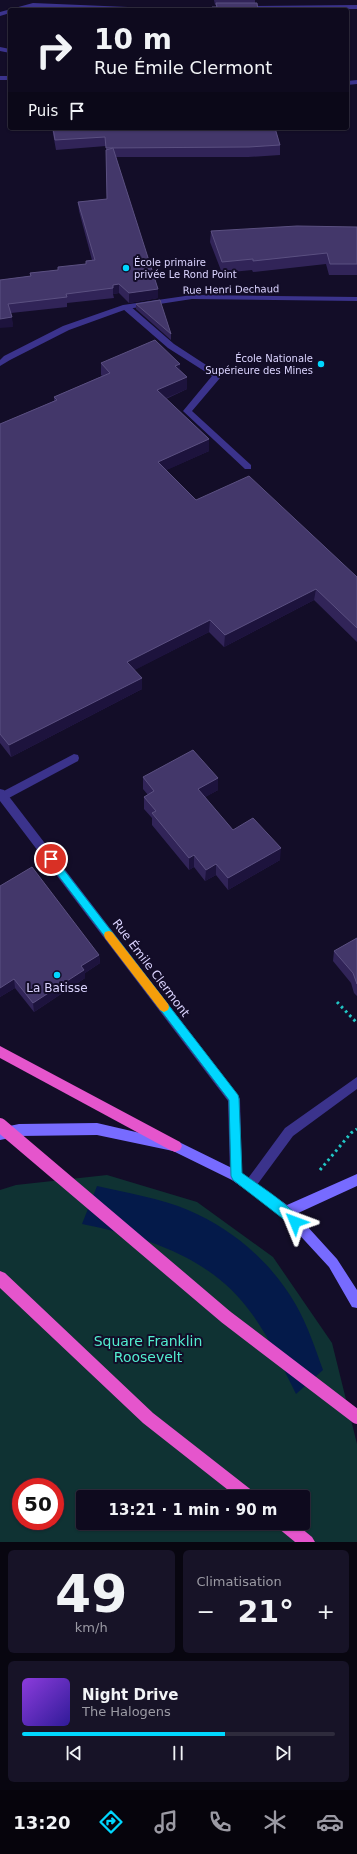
<!DOCTYPE html>
<html lang="fr">
<meta charset="utf-8">
<style>
body{margin:0;font-family:"DejaVu Sans",sans-serif;background:#171327;color:#f1f3f6;height:100vh;display:flex;flex-direction:column;font-size:15px;white-space:nowrap}
*{box-sizing:border-box;margin:0}
p{font-size:13px;color:#9b9aa4}
.icon{flex:none;width:22px;height:22px;fill:none;stroke:currentColor;stroke-width:2;stroke-linecap:round;stroke-linejoin:round}
.map{position:relative;height:1542px;overflow:hidden}
.panel{display:flex;flex-direction:column;gap:8px;padding:8px;background:#080610;flex:1}
.panel>*{flex:none}
.guide{position:absolute;left:8px;top:8px;width:341px;height:122px;border-radius:4px;box-shadow:0 1px 3px #0004,0 0 0 1px #2e2b3c;background:#0e0a1e;color:#f1f3f6;overflow:hidden}
.speed{position:absolute;left:12px;top:1478px;display:flex;gap:8px;font-size:20px;font-weight:700;text-align:center}
.speed>*{display:grid;place-content:center;width:52px;height:52px;border-radius:50%;background:#0e0a1e;box-shadow:0 1px 3px #0004,0 0 0 1px #2e2b3c;line-height:1}
.speed .limit{border:6px solid #d22;background:#fff;color:#111}
.pin{position:absolute;display:grid;place-items:center;width:34px;height:34px;color:#fff;margin:-17px;border:2px solid #fff;border-radius:50%;box-shadow:0 1px 4px #0007}
.me{position:absolute;width:44px;margin:-22px;rotate:314deg;stroke-linejoin:round;filter:drop-shadow(0 0 3px #0008)}
.turn{display:flex;align-items:center;gap:14px;height:84px;padding:0 20px;font-size:18px}
.turn .icon{width:52px;height:52px;stroke-width:2.5}
.turn b{display:block;font-size:28px;line-height:34px}
.then{display:flex;align-items:center;height:38px;padding:0 20px;background:#0003;gap:8px;font-size:15px}
.big{font-size:30px;font-weight:600;line-height:1.1}
.panel .widget{flex:1;display:flex;flex-direction:column;justify-content:center;gap:6px;min-width:0;padding:0 14px;border-radius:6px;background:#171327}
.panel .dial{align-items:center;gap:0}
.dial b{font-size:52px;line-height:1}
.song{display:flex;align-items:center;gap:12px}
.cover{width:48px;height:48px;border-radius:6px;background:linear-gradient(135deg,hsl(270 70% 55%),hsl(250 70% 35%))}
.played{height:4px;border-radius:2px;background:linear-gradient(90deg,#00d7ff 65%,#2e2b3c 65%)}
.keys{display:flex;justify-content:space-around;direction:ltr}
.heat{display:flex;justify-content:space-between;align-items:center;font-size:22px;direction:ltr}
.panel .tiles{flex:1;display:grid;gap:8px;grid-template-columns:1fr 1fr}
.widget:last-child{grid-column:span 2}
.trip{position:absolute;left:76px;top:1490px;width:234px;height:40px;border-radius:4px;background:#0e0a1e;box-shadow:0 1px 3px #0004,0 0 0 1px #2e2b3c;font-weight:600;line-height:40px;text-align:center}
.menu{display:flex;height:64px;justify-content:space-around;align-items:center;background:#06040c;color:#9b9aa4}
.menu .icon{width:28px;height:28px}
.menu .current{color:#00d7ff}
.menu b{font-size:18px;color:#f1f3f6}
.map>svg:first-child{display:block}
.green{fill:#0f3233;fill-rule:evenodd}
.water{fill:#041a4a}
.lines{fill:none;stroke-linecap:round;stroke-linejoin:round}
.path{stroke:#21c6c5;stroke-width:3;stroke-dasharray:2.5 3.5;stroke-linecap:butt}
.service{fill:#3b338c;fill-rule:evenodd}
.minor{fill:#3b338c;fill-rule:evenodd}
.secondary{fill:#776bff;fill-rule:evenodd}
.trunk{fill:#e555cc;fill-rule:evenodd}
.trunk-bridge{stroke:#e555cc;stroke-width:14}
.wall{fill:#312458}
.shaded-wall{fill:#1d133d}
.building{fill:#43376a;stroke:#5b5081}
.route{fill:#00d7ff;stroke:#008ca6}
.slow{fill:#f59e0b}
.poi-dot{fill:#00d7ff;stroke:#130d28;stroke-width:1.5}
.labels{text-anchor:middle;stroke-width:4;stroke-linejoin:round;paint-order:stroke}
.far-poi-label{font-size:10px;fill:#dbd4ff;stroke:#130d28;text-anchor:start}
.far-street-label{font-size:10px;fill:#dbd4ff;stroke:#130d28}
.street-label{font-size:12px;fill:#dbd4ff;stroke:#130d28}
.poi-label{font-size:12px;fill:#dbd4ff;stroke:#130d28}
.near-park-label{font-size:14px;fill:#52edcf;stroke:#130d28}
</style>
<div class="map">
<svg width="357" height="1542" viewBox="0 0 357 1542">
<rect width="100%" height="100%" fill="#130d28"/>
<path class="green" d="M107,1175L197,1202L273,1257L332,1343L357,1444V1542H0V1190L16,1185ZM21,1487H55V1521H21ZM83,1497H303V1523H83Z"/>
<path class="water" d="M97,1186C127,1193 160,1198 188,1210C233,1229 272,1263 296,1305C308,1326 315,1348 323,1370L296,1394C282,1366 270,1339 252,1314C212,1257 146,1237 82,1224Z"/>
<g class="lines">
<g class="path">
<path d="M337,1002L357,1023"/>
<path d="M320,1170L351,1133L357,1129"/>
</g>
<g class="service">
<path d="M123,305H129L174,344L220,374V378L192,411L251,465V469H245L183,411L212,376L168,348L123,309Z"/>
<path d="M74,754L78,755L79,758L78,761L7,799H0V793Z"/>
<path d="M357,1077V1089L293,1136L254,1189L250,1191L246,1189L244,1185L246,1181L285,1128Z"/>
</g>
<g class="minor">
<path d="M33,3L128,7H226L229,9L109,10L33,7L22,10H10V13L0,16V12Z"/>
<path d="M357,5V9L246,10L243,8L246,6Z"/>
<path d="M0,47L10,49V53L0,51Z"/>
<rect x="0" y="76" width="10" height="4"/>
<path d="M357,80V84L347,85V81Z"/>
<path d="M192,295L357,297V301L192,299L127,309L69,330L10,360L0,366V360L4,356L63,326L123,305Z"/>
<path d="M0,789L4,790L238,1095L240,1099L242,1176L240,1180L236,1182L232,1180L230,1176L228,1101L0,801Z"/>
</g>
<path class="secondary" d="M97,1123L179,1142L240,1172L287,1205L357,1174V1186L296,1214L337,1259L357,1290V1308L352,1307L329,1267L282,1216L232,1180L173,1151L97,1135L19,1136L0,1140V1128L19,1124Z"/>
<g class="trunk">
<path d="M0,1046L180,1142L182,1146L180,1150L175,1152L170,1150L0,1058Z"/>
<path d="M0,1271L5,1273L153,1413L254,1492L257,1497H237L143,1423L0,1288Z"/>
<path d="M275,1523H295L312,1537L315,1542H295L278,1528Z"/>
</g>
<path class="trunk-bridge" d="M0,1125L226,1317L357,1417"/>
</g>
<g class="wall">
<path d="M214,0H255V3L216,7V5H215Z"/>
<path d="M52,128H275L280,145V155L248,157H116L158,298L129,303L119,293L113,294L114,298L67,303V307L11,313L13,327L0,280L30,276V273L58,270L86,264V261L92,260L79,211L78,202L107,199L106,146L56,150Z"/>
<path d="M357,227V275H329L326,264L253,272L252,270L222,273L210,242L211,231Z"/>
<path d="M136,304L171,334V340L136,309Z"/>
<path d="M101,363L180,370L187,377V389L166,399L209,439V451L166,470L196,500L357,577V642L314,600L224,647L209,632L134,670L142,678V689L11,757L0,743V424L54,401V397L102,376L101,375Z"/>
<path d="M143,777L218,778V790L205,797L233,830L280,860L228,890L216,875L205,881L194,867L189,870L152,825V818L144,809V797L148,795L143,789Z"/>
<path d="M0,886L99,955L100,963L85,973V978L34,1012L15,988L0,997Z"/>
<path d="M357,938V996L354,993L351,983L333,961L334,951Z"/>
</g>
<g class="shaded-wall">
<path d="M119,284V293L113,294V285Z"/>
<path d="M158,289V298L129,303V293Z"/>
<path d="M12,317L13,327L0,328V319Z"/>
<path d="M180,364V376L175,366Z"/>
<path d="M187,377V389L157,402V390Z"/>
<path d="M209,439V451L158,474V462Z"/>
<path d="M316,589L314,600L224,647L225,635Z"/>
<path d="M210,620L209,632L127,674V662Z"/>
<path d="M142,678V689L11,757L9,745Z"/>
<path d="M218,778V790L198,801V789Z"/>
<path d="M281,848L280,860L228,890V878Z"/>
<path d="M194,855V867L189,870V858Z"/>
<path d="M216,864V875L205,881L206,870Z"/>
<path d="M99,955L100,963L85,973V978L34,1012L33,1003L81,966Z"/>
<path d="M14,979L15,988L0,997V988Z"/>
</g>
<g class="building">
<path d="M216,3H257L258,10H212V7H217Z"/>
<path d="M53,128H275L280,145L249,147L106,148L105,137L55,140Z"/>
<path d="M113,148L158,289L129,293L119,284L113,285V288L66,294L67,297L8,304L12,317L0,319V280L31,276L30,273L58,270V267L86,264V261L95,260L78,202L107,199L106,150Z"/>
<path d="M297,226L357,227V264H330L327,253L253,261V259L222,262L211,231Z"/>
<path d="M160,300L171,334L136,304Z"/>
<path d="M155,340L180,364L175,366L187,377L157,390L209,439L158,462L196,500L249,476L357,577V628L316,589L225,635L210,620L127,662L142,678L9,745L0,734V424L57,400L54,397L110,373L101,363Z"/>
<path d="M193,750L218,778L198,789L233,830L253,818L281,848L228,878L216,864L206,870L194,855L189,858L152,813L156,811L144,797L154,791L143,777Z"/>
<path d="M32,867L99,955L81,966L84,970L33,1003L14,979L0,988V886Z"/>
<path d="M357,938V984L353,973L334,951Z"/>
</g>
<path class="route" d="M51,855L54,857L238,1095L239,1099L242,1173C257,1184 294,1207 301,1222L299,1226L295,1228L233,1180L231,1176L229,1100L48,862L46,859Z"/>
<path class="slow" d="M109,931L112,932L168,1004L169,1007L168,1010L164,1012L160,1010L105,938L104,935L105,932Z"/>
<g class="poi-dot">
<circle cx="126" cy="268" r="4"/>
<circle cx="321" cy="364" r="4"/>
<circle cx="57" cy="975" r="4"/>
</g>
<g class="labels">
<g class="far-poi-label">
<text x="134" y="266">École primaire<tspan x="134" dy="12">privée Le Rond Point</tspan></text>
<text x="313" y="362" text-anchor="end">École Nationale<tspan x="313" dy="12">Supérieure des Mines</tspan></text>
</g>
<g class="far-street-label">
<text transform="translate(231 289) rotate(-1)" y="4">Rue Henri Dechaud</text>
</g>
<g class="street-label">
<text transform="translate(151 968) rotate(53)" y="4">Rue Émile Clermont</text>
</g>
<g class="poi-label">
<text x="57" y="992">La Batisse</text>
</g>
<g class="near-park-label">
<text x="148" y="1346">Square Franklin<tspan x="148" dy="16">Roosevelt</tspan></text>
</g>
</g>
</svg>
<div class="speed"><div class="limit">50</div></div>
<div class="pin" style="left:51px;top:859px;background:#d93025"><svg class="icon" aria-label="arrive" viewBox="0 0 24 24"><path d="M6 21V4h12l-3 4 3 4H6"/></svg></div>
<svg class="me" style="left:295px;top:1222px" viewBox="-20 -20 40 40"><path d="M0-17L14 15 0 8-14 15z" fill="#00d7ff" stroke="#fff" stroke-width="4"/></svg>
<div class="trip">13:21 · 1 min · 90 m</div>
<div class="guide">
<div class="turn"><svg class="icon" aria-label="right" viewBox="0 0 24 24"><path d="M7 20v-9h11M14 6l5 5-5 5"/></svg><div><b>10 m</b>Rue Émile Clermont</div></div>
<div class="then">Puis<svg class="icon" aria-label="arrive" viewBox="0 0 24 24"><path d="M6 21V4h12l-3 4 3 4H6"/></svg></div>
</div>
</div>
<section class="panel">
<div class="tiles">
<div class="widget dial"><b>49</b><p>km/h</p></div>
<div class="widget"><p>Climatisation</p>
<div class="heat"><a>−</a><b class="big">21°</b><a>+</a></div>
</div>
<div class="widget">
<div class="song"><i class="cover"></i><div><b>Night Drive</b><p>The Halogens</p></div></div>
<div class="played"></div>
<div class="keys"><svg class="icon" aria-label="previous" viewBox="0 0 24 24"><path d="M18 5L8 12l10 7zM5 5v14"/></svg><svg class="icon" aria-label="pause" viewBox="0 0 24 24"><path d="M8 5v14M16 5v14"/></svg><svg class="icon" aria-label="next" viewBox="0 0 24 24"><path d="M6 5l10 7-10 7zM19 5v14"/></svg></div>
</div>
</div>
</section>
<nav class="menu">
<b>13:20</b>
<svg class="icon current" aria-label="directions" viewBox="0 0 24 24"><path d="M12 3l9 9-9 9-9-9zM9 14v-3h6M13 9l2 2-2 2"/></svg>
<svg class="icon" aria-label="music" viewBox="0 0 24 24"><path d="M9 18V5l10-2v13"/><circle cx="6" cy="18" r="3"/><circle cx="16" cy="16" r="3"/></svg>
<svg class="icon" aria-label="phone" viewBox="0 0 24 24"><path d="M5 4h4l2 5-3 2q2 4 5 5l2-3 5 2v4C11 20 4 13 5 4z"/></svg>
<svg class="icon" aria-label="climate" viewBox="0 0 24 24"><path d="M12 3v18M4 7l16 10M4 17L20 7"/></svg>
<svg class="icon" aria-label="car" viewBox="0 0 24 24"><path d="M5 17H2v-5l4-1 3-4h7l3 4 3 1v5h-3M9 17h6M6 11h13"/><circle cx="7" cy="17" r="2"/><circle cx="17" cy="17" r="2"/></svg>
</nav>
